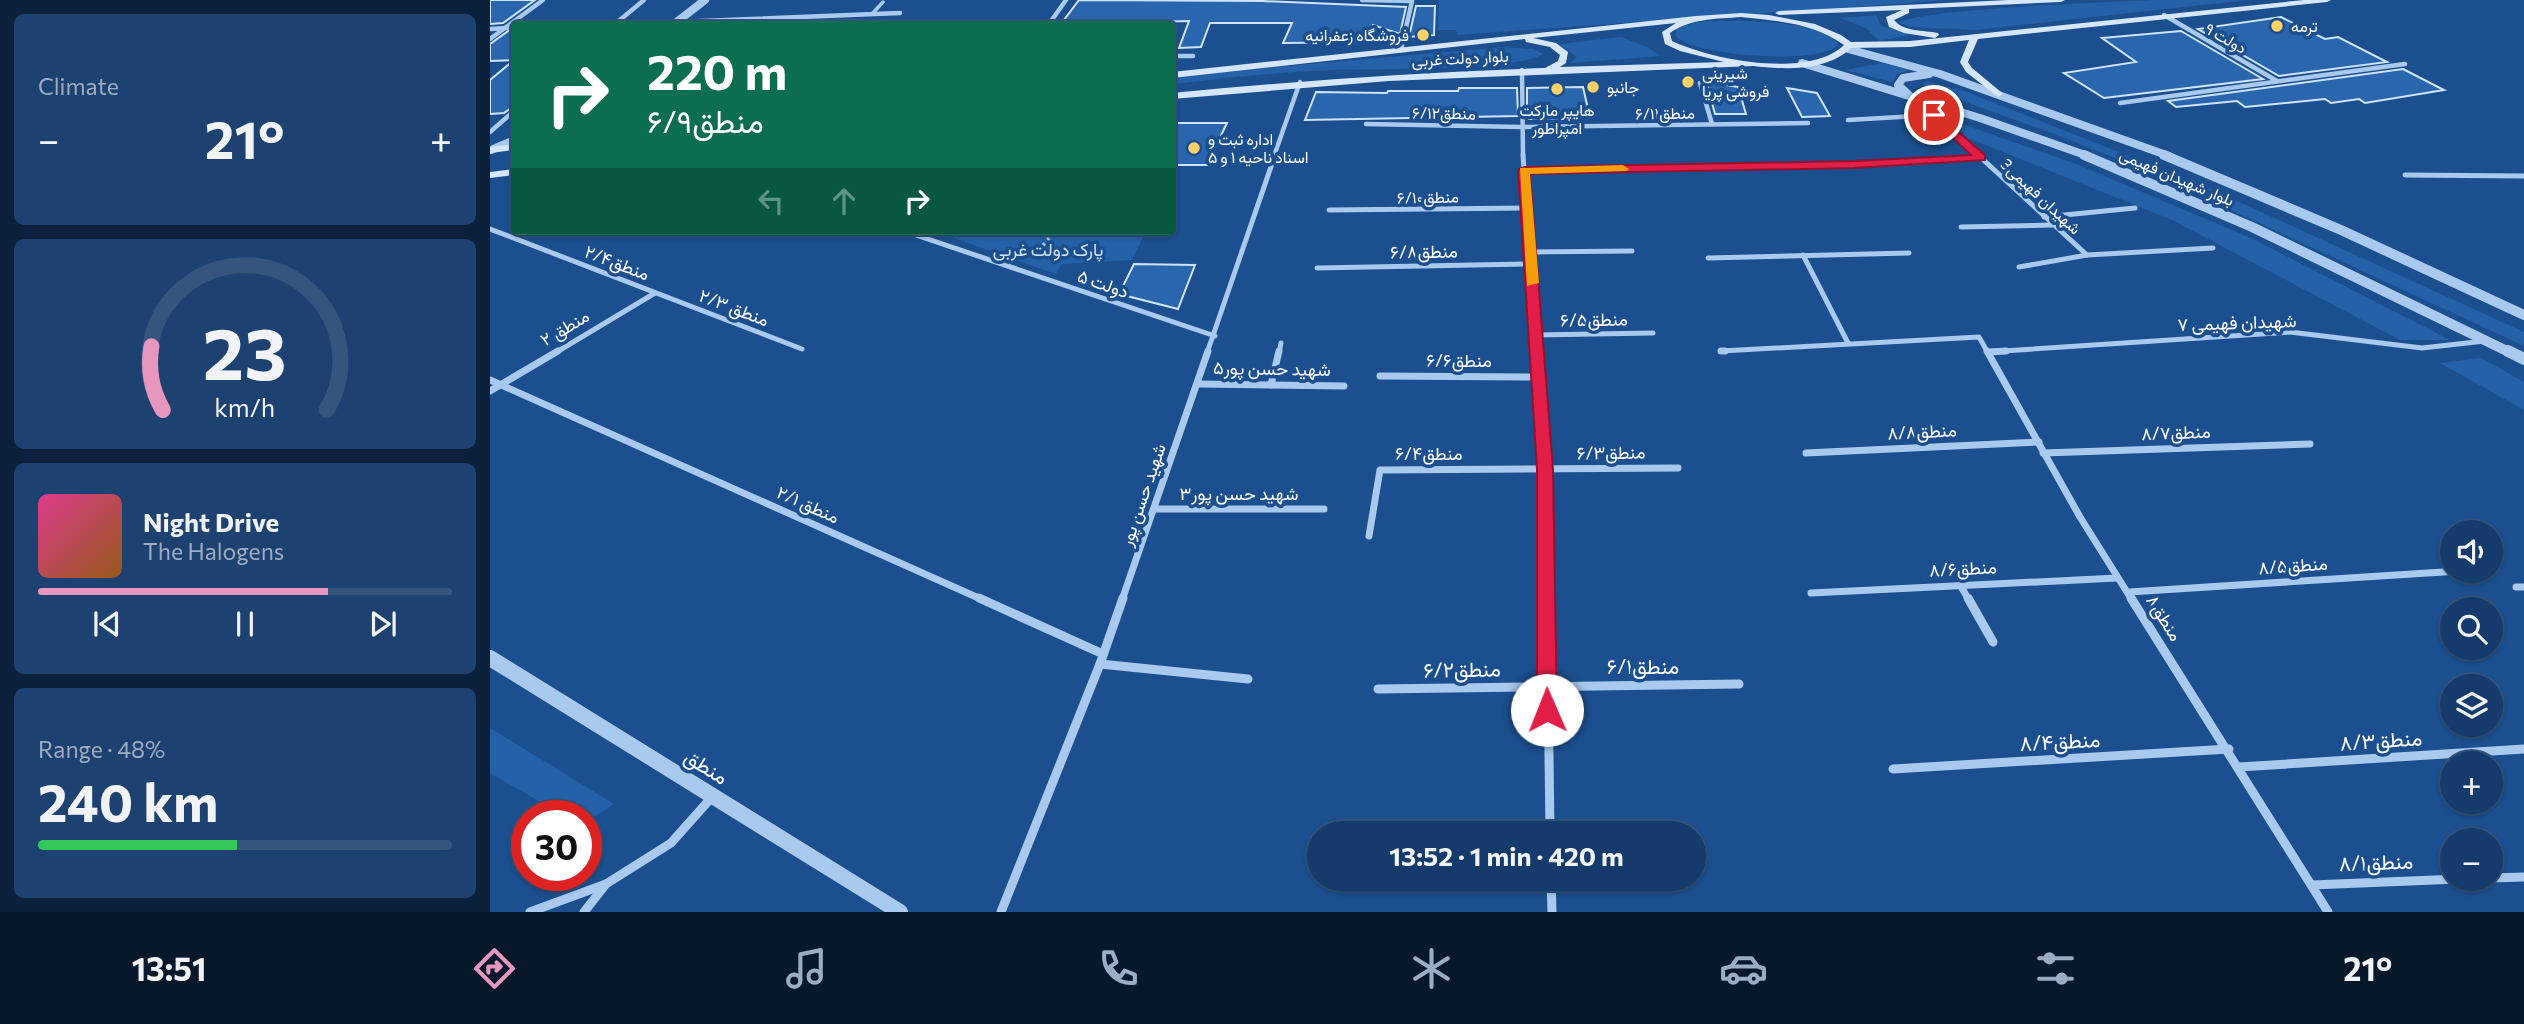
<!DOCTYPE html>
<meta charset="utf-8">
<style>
body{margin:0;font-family:Commissioner,Vazirmatn,sans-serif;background:#1d4271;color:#f1f3f6;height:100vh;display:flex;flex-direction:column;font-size:26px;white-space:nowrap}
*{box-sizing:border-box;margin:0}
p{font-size:23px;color:#9dadc1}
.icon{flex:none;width:38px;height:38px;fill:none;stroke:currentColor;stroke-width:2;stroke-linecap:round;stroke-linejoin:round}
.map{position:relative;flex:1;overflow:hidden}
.details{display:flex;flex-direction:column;gap:14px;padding:14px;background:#0b203b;width:490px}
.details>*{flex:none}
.top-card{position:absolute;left:21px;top:21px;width:665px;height:214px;border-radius:7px;box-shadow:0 2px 5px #0004,0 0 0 2px #33557e;background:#0b6e4f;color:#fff;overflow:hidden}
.buttons{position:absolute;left:1950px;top:520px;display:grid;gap:14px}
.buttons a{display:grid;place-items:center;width:63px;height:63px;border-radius:50%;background:#143b6b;box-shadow:0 2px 5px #0004,0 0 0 2px #33557e;font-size:35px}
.speed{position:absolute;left:21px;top:800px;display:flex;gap:14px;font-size:35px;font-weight:700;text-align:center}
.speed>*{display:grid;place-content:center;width:91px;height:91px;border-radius:50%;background:#143b6b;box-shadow:0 2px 5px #0004,0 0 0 2px #33557e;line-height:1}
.speed .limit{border:10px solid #d22;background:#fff;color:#111}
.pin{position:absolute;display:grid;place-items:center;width:60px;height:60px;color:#fff;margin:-30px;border:4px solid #fff;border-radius:50%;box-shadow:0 2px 7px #0007}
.me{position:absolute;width:77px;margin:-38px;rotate:359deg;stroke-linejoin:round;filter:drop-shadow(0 0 5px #0008)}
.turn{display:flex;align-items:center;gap:24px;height:147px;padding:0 21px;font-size:32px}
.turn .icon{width:91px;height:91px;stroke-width:2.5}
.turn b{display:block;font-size:49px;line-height:60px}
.lanes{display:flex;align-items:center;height:66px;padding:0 21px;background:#0003;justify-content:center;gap:35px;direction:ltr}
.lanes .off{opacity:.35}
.big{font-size:52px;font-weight:700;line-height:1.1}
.details .tile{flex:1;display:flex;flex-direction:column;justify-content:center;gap:10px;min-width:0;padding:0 24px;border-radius:10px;background:#1d4271}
.details .dial{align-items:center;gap:0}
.dial svg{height:182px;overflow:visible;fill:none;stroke:#33557e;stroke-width:7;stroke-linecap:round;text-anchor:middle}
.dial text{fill:#f1f3f6;stroke:none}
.song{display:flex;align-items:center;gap:21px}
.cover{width:84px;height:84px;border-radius:10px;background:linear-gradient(135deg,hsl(330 70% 55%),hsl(30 70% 35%))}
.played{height:7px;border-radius:4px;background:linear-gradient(90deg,#e797bd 70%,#33557e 70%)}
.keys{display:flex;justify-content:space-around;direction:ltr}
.heat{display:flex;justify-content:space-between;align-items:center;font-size:38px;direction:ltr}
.charge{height:10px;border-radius:5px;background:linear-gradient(90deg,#34c759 48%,#33557e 0)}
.trip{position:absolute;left:817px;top:821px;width:399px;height:70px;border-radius:35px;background:#143b6b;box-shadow:0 2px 5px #0004,0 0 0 2px #33557e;font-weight:700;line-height:70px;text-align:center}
.dock{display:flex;height:112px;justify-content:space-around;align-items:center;background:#08182b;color:#9dadc1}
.dock .icon{width:49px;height:49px}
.dock .selected{color:#e797bd}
.dock b{font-size:32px;color:#f1f3f6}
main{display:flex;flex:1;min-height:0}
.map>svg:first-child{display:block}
.green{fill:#2461a8}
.building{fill:#2a66ad;stroke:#cfe3fa;stroke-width:2}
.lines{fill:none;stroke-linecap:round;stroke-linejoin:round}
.path{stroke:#a9c9ee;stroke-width:3.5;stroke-dasharray:2.5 4.5;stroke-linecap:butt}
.service{stroke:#a9c9ee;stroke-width:3.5}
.minor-far3{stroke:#a9c9ee;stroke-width:4.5}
.minor-far2{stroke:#a9c9ee;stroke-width:5}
.minor-far1{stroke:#a9c9ee;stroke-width:7}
.minor{stroke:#a9c9ee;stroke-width:9}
.tertiary-far3{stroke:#a9c9ee;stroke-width:8}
.tertiary-far2{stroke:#a9c9ee;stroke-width:10}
.tertiary-far1{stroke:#a9c9ee;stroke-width:12}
.tertiary{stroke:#a9c9ee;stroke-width:16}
.secondary{fill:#d6e6fa;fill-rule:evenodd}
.route{fill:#e11d48;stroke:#92132f;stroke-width:2}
.slow{fill:#f59e0b}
.poi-dot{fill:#ffd166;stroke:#1b4f8f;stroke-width:2.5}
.labels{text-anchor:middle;stroke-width:7;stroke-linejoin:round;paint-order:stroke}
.far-poi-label{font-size:16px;fill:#fff;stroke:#1b4f8f;text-anchor:start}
.far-street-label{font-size:16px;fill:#fff;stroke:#1b4f8f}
.park-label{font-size:18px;fill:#cfe3fa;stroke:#1b4f8f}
.street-label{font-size:18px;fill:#fff;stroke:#1b4f8f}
.near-street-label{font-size:21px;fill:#fff;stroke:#1b4f8f}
</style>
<main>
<section class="details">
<div class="tile"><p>Climate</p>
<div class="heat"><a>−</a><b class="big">21°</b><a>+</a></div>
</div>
<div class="tile dial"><svg viewBox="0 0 100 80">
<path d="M14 69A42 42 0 1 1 86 69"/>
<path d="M14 69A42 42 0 0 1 9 41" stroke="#e797bd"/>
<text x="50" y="56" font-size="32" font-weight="700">23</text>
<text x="50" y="72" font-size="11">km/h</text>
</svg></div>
<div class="tile">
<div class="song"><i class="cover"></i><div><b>Night Drive</b><p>The Halogens</p></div></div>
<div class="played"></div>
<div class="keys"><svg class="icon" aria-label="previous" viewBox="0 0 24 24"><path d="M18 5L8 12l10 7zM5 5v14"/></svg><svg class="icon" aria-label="pause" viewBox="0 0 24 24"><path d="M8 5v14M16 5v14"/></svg><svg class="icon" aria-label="next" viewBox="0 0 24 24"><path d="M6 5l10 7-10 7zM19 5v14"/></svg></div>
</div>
<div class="tile"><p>Range · 48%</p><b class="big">240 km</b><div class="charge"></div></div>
</section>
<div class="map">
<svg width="2034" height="912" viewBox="0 0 2034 912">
<rect width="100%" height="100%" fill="#1b4f8f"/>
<g class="green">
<path d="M949,0H1459L967,35L966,30H948Z"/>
<path d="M1661,0H1758L1486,30L1421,27L1410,23C1424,9 1627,2 1661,0Z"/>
<path d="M1386,15L1391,26L1425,34L1389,41L1376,28L1349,18Z"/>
<path d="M1206,22C1233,20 1336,18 1348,44C1333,66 1203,56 1186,36V29Z"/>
<path d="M1131,37L1157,47L1171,56L1080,63L1087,57L1070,44Z"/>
<path d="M1013,47L1043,49L1053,54C1028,71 881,69 842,70C789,72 735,78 683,84L682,76Z"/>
<path d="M1392,63L1420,70L1407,74L1402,82L1355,70Z"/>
<path d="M1437,81L1474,91L1710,184L2034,332V346L1657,171L1570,136L1445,91L1431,84Z"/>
<path d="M1458,119L1586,164L1763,239L1960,340H1910L1682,220L1478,138Z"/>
<path d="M444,231H656L642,260L572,264L566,274Z"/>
<path d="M1991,358L2034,382V410L1950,363Z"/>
<path d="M0,728L124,804L96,822V816L73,815L0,773Z"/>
</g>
<g class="building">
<path d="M0,0H45L13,23L0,24Z"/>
<path d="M589,0L773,1L916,7L910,34L883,25L880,42L793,43L802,23H720L711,47L689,48L699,21L571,24Z"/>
<path d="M926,6H945L944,35L919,37Z"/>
<path d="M1791,17L1835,39L1848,37L1897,62L1789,76L1708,29Z"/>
<path d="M24,27V106L14,113L0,114V80L24,60L0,61V44Z"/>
<path d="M1691,31L1773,79L1614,98L1574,73L1646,62L1612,38Z"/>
<path d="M1913,69L1954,90L1875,103L1869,99L1841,103L1835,99L1755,107L1747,101L1686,107L1678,101Z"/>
<path d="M1216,81L1248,87L1256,114H1225Z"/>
<path d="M1093,87L1100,118L1039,119L1037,116V88Z"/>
<path d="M969,88H1027L1028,116L815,120L826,92L897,93L898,91H968Z"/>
<path d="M1297,88L1327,93L1340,116L1312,117Z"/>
<path d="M682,123H737L717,165H682Z"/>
<path d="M644,264L705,265L688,309L629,294Z"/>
</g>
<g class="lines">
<path class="path" d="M544,256L565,231"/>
<path class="service" d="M382,14L393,2"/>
<g class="minor-far3">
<path d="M872,0L922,1L911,50"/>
<path d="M1674,15L1787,81"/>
<path d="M186,22L410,13"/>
<path d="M85,24L128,22"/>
<path d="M125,24L154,0"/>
<path d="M559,24L576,0"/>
<path d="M0,29L17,28"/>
<path d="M0,39L53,0"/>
<path d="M682,56H703"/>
<path d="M1032,70L1033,156"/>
<path d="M1210,83L1222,124"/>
<path d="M1428,99L1490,156"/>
<path d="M1630,103L1915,64"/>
<path d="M1358,120L1444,115"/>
<path d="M876,124L1031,127L1318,123"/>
<path d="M0,132L24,111"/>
<path d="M784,156L810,82"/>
</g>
<g class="minor-far2">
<path d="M1033,155L1047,353"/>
<path d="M1488,155L1597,255"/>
<path d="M1034,170L1364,164L1491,157"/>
<path d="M1915,175L2034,176"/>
<path d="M839,210L1037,208"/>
<path d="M1554,217L1645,208"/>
<path d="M1471,227L1562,225"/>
<path d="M0,229L312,349"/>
<path d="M414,231L725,336"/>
<path d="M1040,252L1142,251"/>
<path d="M1313,255L1358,343"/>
<path d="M1218,258L1419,253"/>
<path d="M1529,267L1597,255L1723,248"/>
<path d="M827,268L1041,264"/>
<path d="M1046,335L1163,333"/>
<path d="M1231,351L1489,337L1498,353"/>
<path d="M1498,352L1800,332L1932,348L1995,341"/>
<path d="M65,353L165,293"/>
<path d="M717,353L785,155"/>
<path d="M789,353L791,343"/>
</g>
<g class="minor-far1">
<path d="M1047,351L1055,469L1057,600"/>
<path d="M1231,351H1235"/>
<path d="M1497,351L1590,517L1642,600"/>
<path d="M1498,352L1516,351"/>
<path d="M890,376L1048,377"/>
<path d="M0,380L493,600"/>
<path d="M709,384L854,386"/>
<path d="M781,385L789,351"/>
<path d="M0,391L68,351"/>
<path d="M1316,453L1549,442"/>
<path d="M1553,453L1820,444"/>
<path d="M664,509H834"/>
<path d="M879,536L890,470L1188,468"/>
<path d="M1470,585L1479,600"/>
<path d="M2026,587H2034"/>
<path d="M1639,592L1969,571"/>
<path d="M1321,593L1627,578"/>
<path d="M632,600L718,351"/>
</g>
<g class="minor">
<path d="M489,598L613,654"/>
<path d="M1057,598L1060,833"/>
<path d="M1478,598L1503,642"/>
<path d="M1641,598L1838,912"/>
<path d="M610,664L758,679"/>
<path d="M888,689L1249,684"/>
<path d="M1749,767L2034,749"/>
<path d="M1403,769L1739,749"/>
<path d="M1061,878L1062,912"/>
<path d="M2000,878L2034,877"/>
<path d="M1822,885L1993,878"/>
<path d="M40,912L116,884L181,843L222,797"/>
<path d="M94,912L116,884"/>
<path d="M511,912L610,664L633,598"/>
</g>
<g class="tertiary-far3">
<path d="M184,24L215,0"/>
<path d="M1358,49L1450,74L1679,156"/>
<path d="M1312,63L1490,118L1598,156"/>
<path d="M1418,94L1408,85L1413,78L1439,74"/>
<path d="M1,150L24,140"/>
</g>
<g class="tertiary-far2">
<path d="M1594,155L1762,227L2021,353"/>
<path d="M1674,155L1851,230L2034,315"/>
</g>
<path class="tertiary-far1" d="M2018,351L2034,359"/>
<path class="tertiary" d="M0,658L410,912"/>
<g class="secondary">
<path d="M1519,0H1575L1571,2L1419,9V13L1404,20C1414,32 1433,30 1448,33L1449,35L1445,38L1414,33L1399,27L1396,17L1412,10L1289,15L1285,13L1289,11Z"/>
<path d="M1814,0H1841L1837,2L1488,39L1478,62L1482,68L1511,92L1513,94L1508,97L1476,72L1470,62L1479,40L1420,47L1361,48C1337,71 1296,70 1263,66L899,81L682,99V93C807,81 931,72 1055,68L1068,61L1070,55L1060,47L1036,42L1035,39L682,78V72L1206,16L1251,13L1279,15L1325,24L1351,35L1361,42L1420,41ZM1251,17C1287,21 1324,23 1354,45C1319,79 1222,60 1182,41L1180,33C1202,18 1226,19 1251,17ZM1186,23L1172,32L1175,44L1190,51L1234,62L1070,67L1076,63L1078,52L1066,43L1043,38Z"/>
<path d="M24,144V150L0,153V147Z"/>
<path d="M24,169V175L0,178V172Z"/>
</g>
</g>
<path class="route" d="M1444,111L1495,155V160L1364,168L1040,174L1063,469L1067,710L1064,716L1057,718L1050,716L1047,710V469L1028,170L1034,167L1364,161L1481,155L1441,117L1439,115Z"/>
<path class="slow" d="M1133,165L1139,169L1137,171L1040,174L1049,283L1037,286L1030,168Z"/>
<g class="poi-dot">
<circle cx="1787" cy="26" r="7"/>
<circle cx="933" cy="35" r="7"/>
<circle cx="1198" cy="82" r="7"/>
<circle cx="1103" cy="87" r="7"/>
<circle cx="1067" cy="89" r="7"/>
<circle cx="704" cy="148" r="7"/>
</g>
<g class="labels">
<g class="far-poi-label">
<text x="1801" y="32">ترمه</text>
<text x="919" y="41" text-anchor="end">فروشگاه زعفرانیه</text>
<text x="1212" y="79">شیرینی<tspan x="1212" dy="18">فروشی پریا</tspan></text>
<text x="1117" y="93">جانبو</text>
<text x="1067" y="116" text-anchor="middle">هایپر مارکت<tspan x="1067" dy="18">امپراطور</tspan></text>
<text x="718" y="145">اداره ثبت و<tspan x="718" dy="18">اسناد ناحیه ۱ و ۵</tspan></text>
</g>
<g class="far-street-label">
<text transform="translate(1736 38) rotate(30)" y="6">۹ دولت</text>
<text transform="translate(970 58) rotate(-3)" y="6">بلوار دولت غربی</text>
<text transform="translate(954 113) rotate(1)" y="6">منطق۶/۱۲</text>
<text transform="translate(1175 113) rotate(-1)" y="6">منطق۶/۱۱</text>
<text transform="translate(1687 177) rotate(23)" y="6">بلوار شهیدان فهیمی</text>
<text transform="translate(1551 196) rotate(43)" y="6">3شهیدان فهیمی</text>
<text transform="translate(938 197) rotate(-1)" y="6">منطق۶/۱۰</text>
</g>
<g class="park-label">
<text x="558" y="256">پارک دولت غربی</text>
</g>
<g class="street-label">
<text transform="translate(934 252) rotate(-1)" y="6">منطق۶/۸</text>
<text transform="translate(127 263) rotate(21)" y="6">منطق۲/۴</text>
<text transform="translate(613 284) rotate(19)" y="6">۵ دولت</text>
<text transform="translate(244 308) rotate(21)" y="6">منطق ۲/۳</text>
<text transform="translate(1104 320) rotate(-1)" y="6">منطق۶/۵</text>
<text transform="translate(1747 323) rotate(-2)" y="6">شهیدان فهیمی ۷</text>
<text transform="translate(75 328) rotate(-31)" y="6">منطق ۲</text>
<text x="969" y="367">منطق۶/۶</text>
<text transform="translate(782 369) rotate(1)" y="6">شهید حسن پور۵</text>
<text transform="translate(1432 432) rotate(-3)" y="6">منطق۸/۸</text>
<text transform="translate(1686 433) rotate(-2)" y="6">منطق۸/۷</text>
<text transform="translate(1121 453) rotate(-1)" y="6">منطق۶/۳</text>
<text x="939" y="460">منطق۶/۴</text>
<text x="749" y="500">شهید حسن پور۳</text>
<text transform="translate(653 495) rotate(-71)" y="6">شهید حسن پور</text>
<text transform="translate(318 505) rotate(24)" y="6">منطق ۲/۱</text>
<text transform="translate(1803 566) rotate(-4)" y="6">منطق۸/۵</text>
<text transform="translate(1473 569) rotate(-3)" y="6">منطق۸/۶</text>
<text transform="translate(1674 618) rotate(58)" y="6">منطق۸</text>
</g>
<g class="near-street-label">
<text x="1153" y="674">منطق۶/۱</text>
<text transform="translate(972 670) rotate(-1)" y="7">منطق۶/۲</text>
<text transform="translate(1891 741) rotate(-4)" y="7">منطق۸/۳</text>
<text transform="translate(1570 742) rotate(-3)" y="7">منطق۸/۴</text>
<text transform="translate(216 767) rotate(32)" y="7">منطق</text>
<text transform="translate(1886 863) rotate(-2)" y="7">منطق۸/۱</text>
</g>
</g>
</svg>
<div class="buttons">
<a><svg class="icon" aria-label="sound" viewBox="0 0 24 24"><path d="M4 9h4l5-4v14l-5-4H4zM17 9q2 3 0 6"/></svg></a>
<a><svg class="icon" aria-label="search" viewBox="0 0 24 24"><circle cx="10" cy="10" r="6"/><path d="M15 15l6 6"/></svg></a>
<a><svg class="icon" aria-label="layers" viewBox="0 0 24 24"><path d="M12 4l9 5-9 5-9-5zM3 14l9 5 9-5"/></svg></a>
<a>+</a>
<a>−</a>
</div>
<div class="speed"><div class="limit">30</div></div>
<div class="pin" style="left:1444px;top:115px;background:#d93025"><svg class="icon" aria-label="arrive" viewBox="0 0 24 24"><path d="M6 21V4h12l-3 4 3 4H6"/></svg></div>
<svg class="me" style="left:1057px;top:710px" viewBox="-20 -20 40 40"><circle r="19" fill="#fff"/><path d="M0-13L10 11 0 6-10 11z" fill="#e11d48"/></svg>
<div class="trip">13:52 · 1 min · 420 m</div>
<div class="top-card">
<div class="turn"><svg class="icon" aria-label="right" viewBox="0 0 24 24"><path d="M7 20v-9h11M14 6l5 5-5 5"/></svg><div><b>220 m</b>منطق۶/۹</div></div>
<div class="lanes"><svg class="icon off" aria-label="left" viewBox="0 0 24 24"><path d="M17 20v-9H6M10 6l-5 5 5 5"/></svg><svg class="icon off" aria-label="ahead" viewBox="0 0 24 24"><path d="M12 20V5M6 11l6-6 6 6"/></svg><svg class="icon" aria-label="right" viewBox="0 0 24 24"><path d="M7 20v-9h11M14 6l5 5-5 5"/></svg></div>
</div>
</div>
</main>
<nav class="dock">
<b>13:51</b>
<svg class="icon selected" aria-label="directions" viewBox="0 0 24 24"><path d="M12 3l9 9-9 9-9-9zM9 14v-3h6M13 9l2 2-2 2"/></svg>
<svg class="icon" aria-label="music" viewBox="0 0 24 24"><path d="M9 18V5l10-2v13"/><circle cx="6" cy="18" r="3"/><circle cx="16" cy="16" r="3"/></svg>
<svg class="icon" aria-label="phone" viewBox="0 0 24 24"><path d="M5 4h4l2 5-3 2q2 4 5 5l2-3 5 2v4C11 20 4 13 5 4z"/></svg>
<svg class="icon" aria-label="climate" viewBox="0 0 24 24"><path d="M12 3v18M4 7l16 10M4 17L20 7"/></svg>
<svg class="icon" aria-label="car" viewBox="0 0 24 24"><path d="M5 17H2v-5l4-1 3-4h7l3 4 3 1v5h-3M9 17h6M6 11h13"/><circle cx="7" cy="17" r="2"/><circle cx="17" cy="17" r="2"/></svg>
<svg class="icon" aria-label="filters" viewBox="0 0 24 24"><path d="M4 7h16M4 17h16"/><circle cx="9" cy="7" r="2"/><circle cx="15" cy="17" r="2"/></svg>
<b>21°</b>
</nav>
